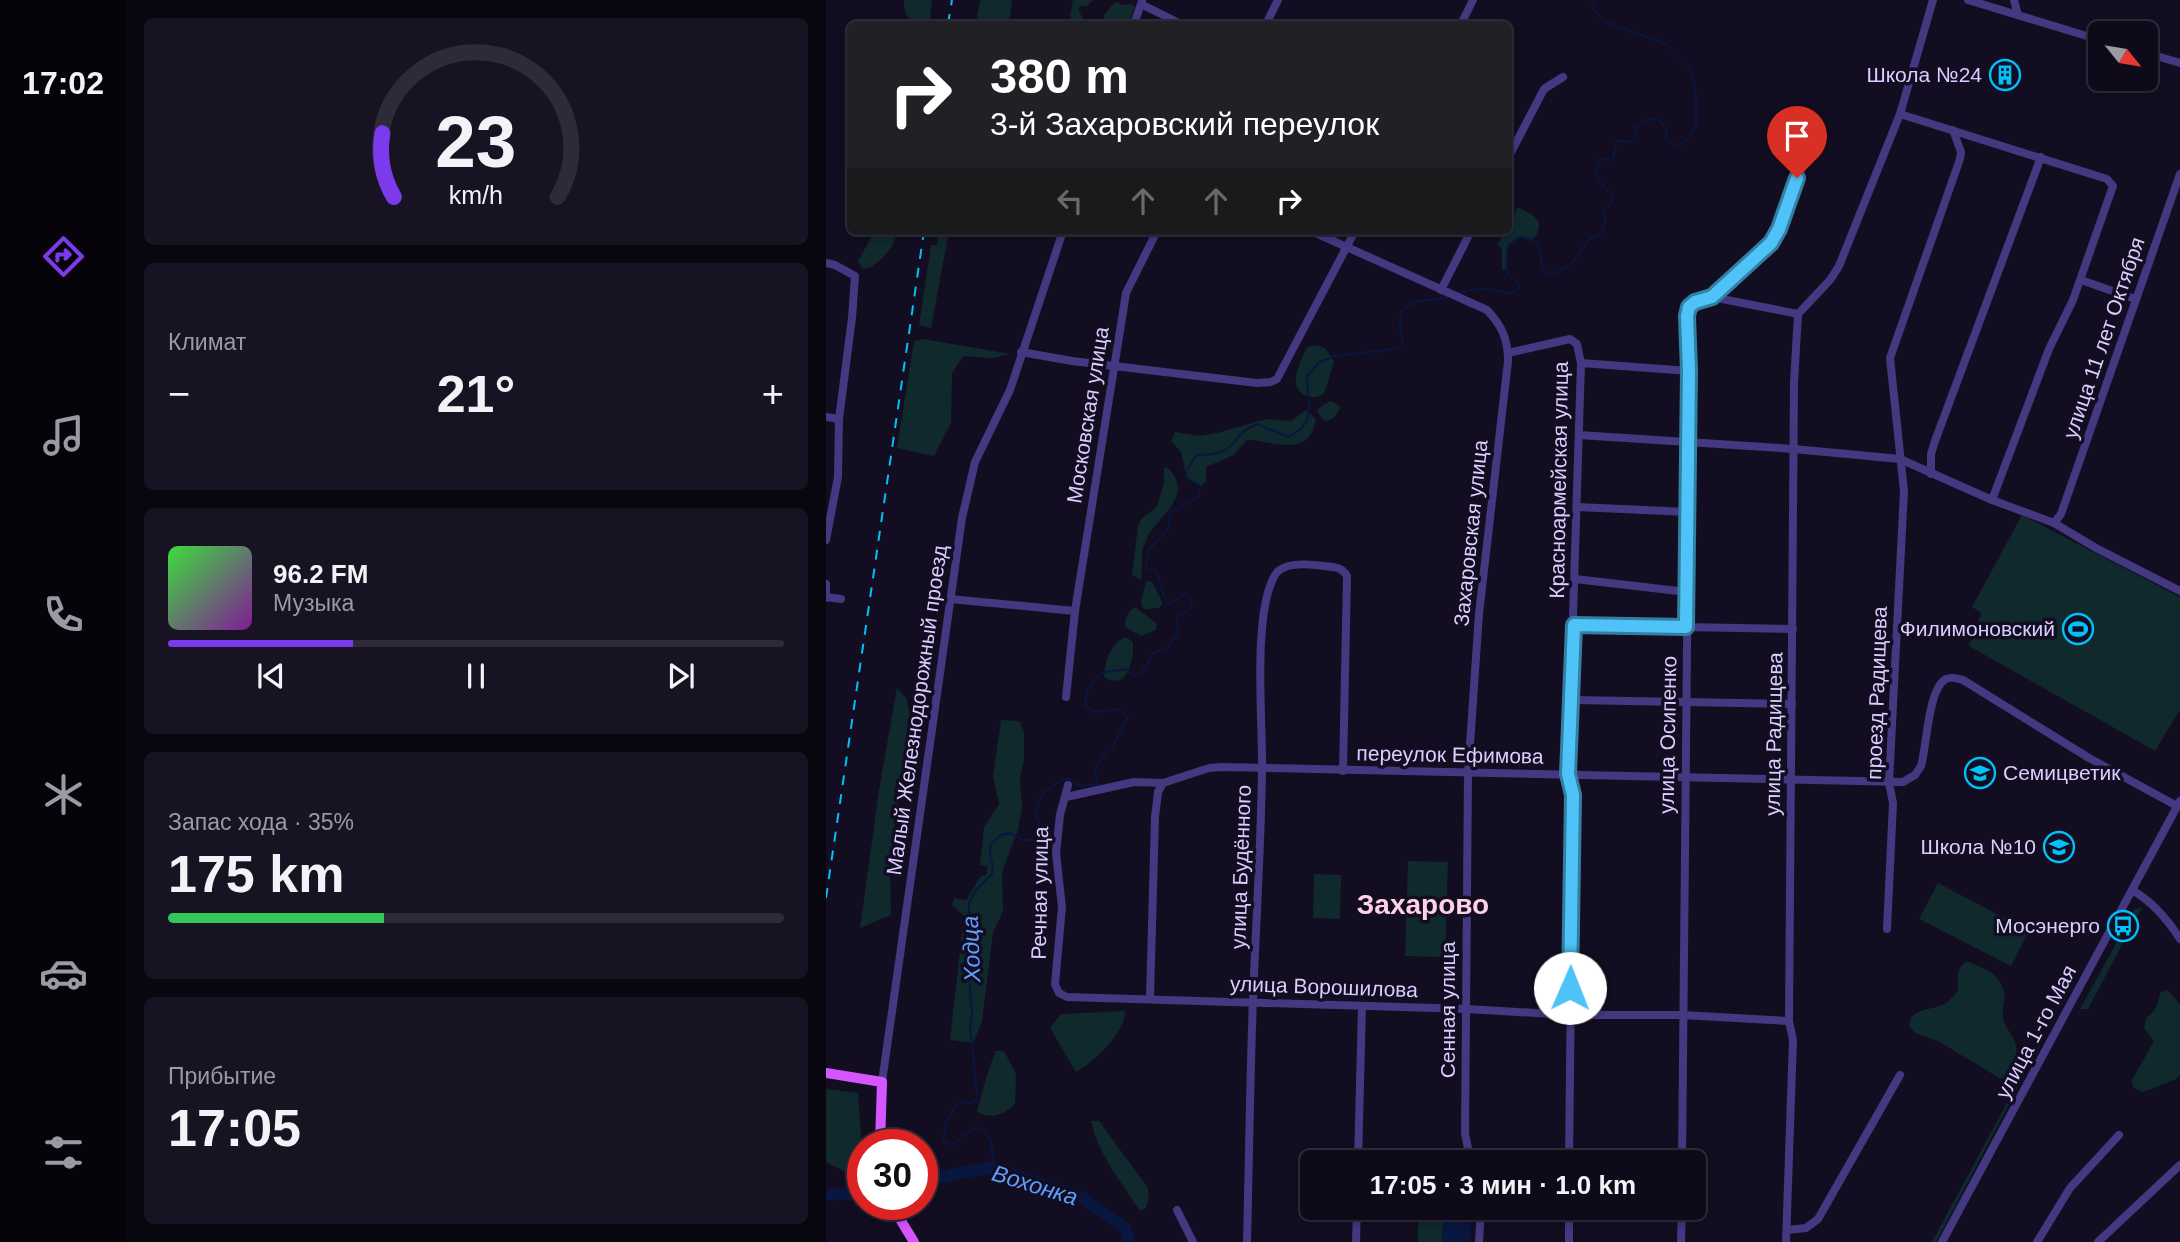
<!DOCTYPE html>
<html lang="ru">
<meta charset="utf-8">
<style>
body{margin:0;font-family:Helvetica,sans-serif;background:#171323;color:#f1f3f6;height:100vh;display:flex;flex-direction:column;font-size:26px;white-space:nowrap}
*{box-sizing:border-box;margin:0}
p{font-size:23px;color:#9b9aa2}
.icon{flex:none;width:38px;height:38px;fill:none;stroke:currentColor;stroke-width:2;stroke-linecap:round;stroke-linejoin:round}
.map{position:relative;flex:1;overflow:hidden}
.side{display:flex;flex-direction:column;gap:18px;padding:18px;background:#08060e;width:700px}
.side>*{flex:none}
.top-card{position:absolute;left:21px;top:21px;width:665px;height:214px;border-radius:10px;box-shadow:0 4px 10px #0003,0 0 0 2px #2e2b39;background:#202124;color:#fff;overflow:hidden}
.needle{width:46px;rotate:120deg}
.fabs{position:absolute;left:1262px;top:21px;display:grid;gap:14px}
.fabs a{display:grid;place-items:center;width:70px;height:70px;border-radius:10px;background:#0e0a1a;box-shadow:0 4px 10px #0003,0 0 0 2px #2e2b39;font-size:35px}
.speed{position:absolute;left:21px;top:1129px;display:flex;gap:14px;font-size:35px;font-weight:700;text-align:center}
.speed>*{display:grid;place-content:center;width:91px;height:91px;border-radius:50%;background:#0e0a1a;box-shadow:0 4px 10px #0003,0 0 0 2px #2e2b39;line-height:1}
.speed .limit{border:10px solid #d22;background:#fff;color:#111}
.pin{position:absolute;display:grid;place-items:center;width:60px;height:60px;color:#fff;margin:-72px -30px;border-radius:50% 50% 50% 0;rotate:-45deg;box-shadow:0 0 7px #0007}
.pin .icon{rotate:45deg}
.me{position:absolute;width:77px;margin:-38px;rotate:1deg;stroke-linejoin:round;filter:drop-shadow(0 0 5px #0008)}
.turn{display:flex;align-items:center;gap:24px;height:147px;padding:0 28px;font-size:32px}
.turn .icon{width:91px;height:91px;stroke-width:2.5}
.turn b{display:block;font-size:49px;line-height:60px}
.lanes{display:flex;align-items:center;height:66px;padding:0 28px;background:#0003;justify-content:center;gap:35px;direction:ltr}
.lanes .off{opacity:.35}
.big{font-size:52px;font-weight:600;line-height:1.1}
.side .card{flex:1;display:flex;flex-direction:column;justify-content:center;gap:10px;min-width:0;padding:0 24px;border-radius:10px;background:#171323}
.side .dial{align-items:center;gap:0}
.dial svg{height:182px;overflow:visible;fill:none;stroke:#2e2b39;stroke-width:7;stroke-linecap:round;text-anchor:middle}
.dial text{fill:#f1f3f6;stroke:none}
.song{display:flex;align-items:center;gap:21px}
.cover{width:84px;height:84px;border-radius:10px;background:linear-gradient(135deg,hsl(120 70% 55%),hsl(290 70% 35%))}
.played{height:7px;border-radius:4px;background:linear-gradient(90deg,#7c3aed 30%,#2e2b39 30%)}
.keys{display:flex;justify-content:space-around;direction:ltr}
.heat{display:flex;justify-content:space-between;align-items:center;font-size:38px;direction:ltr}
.charge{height:10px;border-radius:5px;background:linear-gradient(90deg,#34c759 35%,#2e2b39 0)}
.trip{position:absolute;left:474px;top:1150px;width:406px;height:70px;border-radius:10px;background:#0e0a1a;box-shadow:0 4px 10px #0003,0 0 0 2px #2e2b39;font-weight:600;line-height:70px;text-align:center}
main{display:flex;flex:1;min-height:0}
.tab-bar{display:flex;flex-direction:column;width:126px;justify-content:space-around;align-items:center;background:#06040a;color:#9b9aa2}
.tab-bar .icon{width:49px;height:49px}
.tab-bar .selected{color:#7c3aed}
.tab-bar b{font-size:32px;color:#f1f3f6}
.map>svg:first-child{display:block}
.green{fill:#10292c}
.water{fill:#09163f}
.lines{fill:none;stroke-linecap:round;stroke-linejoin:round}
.stream{stroke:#09163f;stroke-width:2}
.river{stroke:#09163f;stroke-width:12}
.minor{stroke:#443881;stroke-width:8}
.major{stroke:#d555ff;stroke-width:10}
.rail{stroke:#00c1f9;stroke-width:2;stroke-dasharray:10 9;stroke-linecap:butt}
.route-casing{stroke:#337fa1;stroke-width:18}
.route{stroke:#4fc3f7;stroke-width:12}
.labels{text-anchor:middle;stroke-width:7;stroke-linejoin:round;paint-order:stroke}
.poi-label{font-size:21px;fill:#daceff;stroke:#130d22;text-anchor:end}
.street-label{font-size:21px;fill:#daceff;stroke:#130d22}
.water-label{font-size:23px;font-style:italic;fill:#5c9fff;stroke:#130d22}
.district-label{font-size:28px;font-weight:bold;fill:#ffd0e8;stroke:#130d22}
</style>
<main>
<nav class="tab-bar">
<b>17:02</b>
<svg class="icon selected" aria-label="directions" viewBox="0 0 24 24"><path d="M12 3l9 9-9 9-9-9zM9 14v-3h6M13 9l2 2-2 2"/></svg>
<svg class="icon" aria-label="music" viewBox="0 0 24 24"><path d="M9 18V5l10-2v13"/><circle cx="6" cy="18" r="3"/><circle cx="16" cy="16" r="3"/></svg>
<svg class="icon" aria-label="phone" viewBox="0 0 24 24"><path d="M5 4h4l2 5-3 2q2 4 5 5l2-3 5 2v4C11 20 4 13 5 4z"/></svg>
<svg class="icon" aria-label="climate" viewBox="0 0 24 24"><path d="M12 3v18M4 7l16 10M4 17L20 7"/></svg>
<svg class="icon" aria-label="car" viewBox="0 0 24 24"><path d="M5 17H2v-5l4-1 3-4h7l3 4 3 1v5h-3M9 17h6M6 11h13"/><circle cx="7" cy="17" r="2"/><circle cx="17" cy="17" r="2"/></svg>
<svg class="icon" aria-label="filters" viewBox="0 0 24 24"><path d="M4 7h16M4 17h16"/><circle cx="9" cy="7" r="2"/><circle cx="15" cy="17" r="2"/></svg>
</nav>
<section class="side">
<div class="card dial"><svg viewBox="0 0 100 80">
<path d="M14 69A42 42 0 1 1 86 69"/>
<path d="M14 69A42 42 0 0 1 9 41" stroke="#7c3aed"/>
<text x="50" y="56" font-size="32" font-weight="700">23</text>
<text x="50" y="72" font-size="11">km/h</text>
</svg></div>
<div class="card"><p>Климат</p>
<div class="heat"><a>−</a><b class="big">21°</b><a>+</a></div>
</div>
<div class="card">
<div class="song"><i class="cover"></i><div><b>96.2 FM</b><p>Музыка</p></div></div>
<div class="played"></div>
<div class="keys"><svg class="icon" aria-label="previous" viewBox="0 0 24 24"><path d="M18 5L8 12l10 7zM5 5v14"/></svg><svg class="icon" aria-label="pause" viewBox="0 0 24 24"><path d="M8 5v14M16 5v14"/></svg><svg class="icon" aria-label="next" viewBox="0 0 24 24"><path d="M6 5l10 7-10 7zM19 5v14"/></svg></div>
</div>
<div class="card"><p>Запас хода · 35%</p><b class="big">175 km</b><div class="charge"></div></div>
<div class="card"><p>Прибытие</p><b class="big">17:05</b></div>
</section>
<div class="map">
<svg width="1354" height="1242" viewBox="0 0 1354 1242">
<rect width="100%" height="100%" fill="#130d22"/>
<g class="green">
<path d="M78,0H106L104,19L100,24C85,25 77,15 78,0Z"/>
<path d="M154,0H186L183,24H150Z"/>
<path d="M247,0H267L261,6H255L252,9L257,19L256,24H243Z"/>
<path d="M289,2L298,5L306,4L309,7L302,24H279L278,15Z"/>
<path d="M692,207C709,216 721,220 707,240L693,237L682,245L681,268L676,270V248L671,245L679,231H682L683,224Z"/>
<path d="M49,231H68L70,237C65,250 53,265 39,269L35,267L32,261Z"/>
<path d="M113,231H123L105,328L93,325L105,245H111Z"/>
<path d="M97,339L185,354L166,358L137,356L126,373L125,423L108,456L71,448L88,341Z"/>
<path d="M492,345L500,349L508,362C505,369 501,390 497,394C493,398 486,398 481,396C459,389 475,360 481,347Z"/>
<path d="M505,401L514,406C512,414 508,421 498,421L491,411L497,405Z"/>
<path d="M480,410L490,419C484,460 446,440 421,440L408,455L380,467V481L375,486L361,478L355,452L345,441L349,432L372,436L391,433L440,419L465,421Z"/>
<path d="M341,467C371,497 331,514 319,542C314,555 317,568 315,580L306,575L312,526L316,518L331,507L338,482V469Z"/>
<path d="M1196,515L1354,597V710L1329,751L1143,646L1155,613L1146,607Z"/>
<path d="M320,581L326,582L337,603L333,608L318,609L315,603Z"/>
<path d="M309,607L331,624L330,630L315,636L299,627C299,618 301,612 309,607Z"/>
<path d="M300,637L307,642C308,658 302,692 278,677C280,660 283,645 300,637Z"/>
<path d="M71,688L81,699L87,736L71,806L64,864L65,915L34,928L53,790Z"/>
<path d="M175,720L193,721L198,732V759L194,778L196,806L192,830L176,872L177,911L167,933L156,1022L147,1043L124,1040L138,916L126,905L128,898L140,900L155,876L161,875V866L154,865L158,827L173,804L167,776Z"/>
<path d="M582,861L622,862L619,957L579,956Z"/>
<path d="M488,874L515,875L514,919L487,918Z"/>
<path d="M1112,883L1203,931L1185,966L1093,919Z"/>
<path d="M1316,907L1262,1009H1254L1309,909Z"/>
<path d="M1141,961C1151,966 1167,971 1173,981C1185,998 1173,1006 1178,1022C1181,1029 1186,1035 1189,1042C1193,1055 1188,1074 1175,1079L1112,1041L1089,1033L1083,1026L1085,1017C1104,1002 1112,1016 1132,991C1133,977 1128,970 1141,961Z"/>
<path d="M1342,990L1354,1005V1074L1350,1079L1317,1092L1308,1088L1305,1082L1328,1041L1318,1028L1320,1018C1331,1012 1331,1003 1335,992Z"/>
<path d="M299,1011C300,1032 268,1062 250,1072L224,1028L235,1014Z"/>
<path d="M1212,1045L1214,1046L1110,1242H1106Z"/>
<path d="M170,1051H178L190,1074L189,1104C178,1114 165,1121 151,1111C157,1091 161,1071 170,1051Z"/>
<path d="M0,1089L32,1093L36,1150L27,1176L0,1162Z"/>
<path d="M265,1121H273L322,1188L323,1197L320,1208L314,1211C296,1183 272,1154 265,1121Z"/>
<path d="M592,1208H618L616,1242H592Z"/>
</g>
<path class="water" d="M618,1208H645L644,1242H616Z"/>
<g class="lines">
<g class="stream">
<path d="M633,293C650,287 667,288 684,294L692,290L693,284L682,275L680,261L682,246L693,237L707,240L714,247L716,267L721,276C730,273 740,269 747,262C759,248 756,241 775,233L780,220L777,213L786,201V195L774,182L769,172L775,159L787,160L791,140L802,142L810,137L809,128L817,121L832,119L840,128L841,139L852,147L863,138L870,127V93L865,69L840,44L777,21L766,7L769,0"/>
<path d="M165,1167C169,1156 166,1126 149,1128C142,1129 132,1142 126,1145L118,1141C117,1127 124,1111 134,1102L143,1103L150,1100L151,1093L144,1027L146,1016L143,971L146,952L143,932V903L149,891L166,874L167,866L164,856L165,844L175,835L184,833L197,840H210L215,828L210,815L213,800L218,792L237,779H243L252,785H272L268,773L275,758L287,746L302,717L292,709L271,712L259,706C259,695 265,678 277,673C283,670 293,671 300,669L308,676C318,674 322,662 326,654L343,647L347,638L352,636L351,617L362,611L366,602L362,594C354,595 349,602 341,604L330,570L324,571L320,568L322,551L343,528L344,513L372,497L375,486L361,478L360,471L371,455C416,455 401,436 431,424L462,437C493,422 481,405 481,376L493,362L509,356L570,349L577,345L574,325L575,311C596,294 604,304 625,296"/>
</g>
<g class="river">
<path d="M96,1181L165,1167L255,1197L299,1228L303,1242"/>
<path d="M0,1194L37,1195"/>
</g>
<g class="minor">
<path d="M1142,0L1274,40"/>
<path d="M1188,0L1192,15"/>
<path d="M315,4L355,24"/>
<path d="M308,24L316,1"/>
<path d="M440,24L452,0"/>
<path d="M635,24L647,0"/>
<path d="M1320,53L1354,63"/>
<path d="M1074,114L1281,179L1287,186L1247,300L1223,349L1166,500"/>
<path d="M682,158L718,89L737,77"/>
<path d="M485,231L661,310C676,326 682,339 682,361L653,614L642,773L639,1134L645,1162"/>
<path d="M0,263L9,265L29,276L26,318L13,419L12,477L0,540"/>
<path d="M1255,280L1309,299"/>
<path d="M615,290L645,231"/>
<path d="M886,297L972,314"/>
<path d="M972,314L1004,280L1013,266L1074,114L1107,0"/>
<path d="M195,352L246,361L431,383L445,382L451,379L529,231"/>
<path d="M682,353L744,339L751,344L755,363L742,774L747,795L743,1162"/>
<path d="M755,363L863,371"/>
<path d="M0,417L13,419"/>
<path d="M753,435L968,449L1074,459L1166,500L1228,523L1270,548L1354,591"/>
<path d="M1105,474V454L1109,441L1215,157"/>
<path d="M751,507L862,512"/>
<path d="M1228,523L1235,514L1354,174"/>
<path d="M749,579L861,592"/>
<path d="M0,584V598"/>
<path d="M0,597L15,599"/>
<path d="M124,599L249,611"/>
<path d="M748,625L967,629"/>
<path d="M240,697L249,611L300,293L331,231"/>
<path d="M746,700L966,704"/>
<path d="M242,785L234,815L230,853L236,907L229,984L233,993L241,997L641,1009L744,1015H856L963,1021"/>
<path d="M240,797L308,782L337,783L383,768L395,767L1077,782L1089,775L1095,766C1101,746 1102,688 1120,679C1126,676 1131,679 1137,680L1263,758L1351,806"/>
<path d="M1306,890C1325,901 1342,920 1354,939"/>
<path d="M1061,929L1067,803L1063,783L1078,491L1064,358L1134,159L1135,152L1127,130"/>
<path d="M324,998L329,817L332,792L337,783"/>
<path d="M56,1082L136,518L149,462L184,390L237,231"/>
<path d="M532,1162L536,1006"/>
<path d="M856,1162L863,441L861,316L863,307L869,302L886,297L945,243L953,229L983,148"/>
<path d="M351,1210L367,1242"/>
<path d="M961,1230L980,1228L992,1219L1074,1075"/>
<path d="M421,1242C423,1161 424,1079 427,998C430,922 435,846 436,770C437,723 426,614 449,575C457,561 484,564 498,566C508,567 516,567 521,576L517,771"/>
<path d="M530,1242L531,1208"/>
<path d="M653,1242L655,1208"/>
<path d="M743,1242V1208"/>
<path d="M855,1242L856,1208"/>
<path d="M960,1242L967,1040L963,1021L968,383L972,314"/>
<path d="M1116,1242L1354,801"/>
<path d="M1211,1242L1244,1188L1293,1135"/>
<path d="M1272,1242L1354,1165"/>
</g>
<g class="major">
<path d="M0,1073L56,1082L54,1144"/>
<path d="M69,1204L71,1214L88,1242"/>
</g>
<g class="rail">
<path d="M122,24L126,0"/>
<path d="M0,898L98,231"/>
</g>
</g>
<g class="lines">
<g class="route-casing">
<path id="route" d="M744,988L747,795L742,774L748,625L860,627L863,371L861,316L863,307L869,302L886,297L945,243L953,229L971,178"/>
</g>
<use href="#route" class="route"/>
</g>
<defs>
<g id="building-ring" transform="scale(1.575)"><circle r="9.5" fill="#130d22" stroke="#00c1f9" stroke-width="1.5"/><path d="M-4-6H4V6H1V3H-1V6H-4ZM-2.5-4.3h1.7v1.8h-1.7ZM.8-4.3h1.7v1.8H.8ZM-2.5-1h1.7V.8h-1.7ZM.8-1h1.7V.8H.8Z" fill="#00c1f9"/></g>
<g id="stadium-ring" transform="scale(1.575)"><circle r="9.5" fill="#130d22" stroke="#00c1f9" stroke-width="1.5"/><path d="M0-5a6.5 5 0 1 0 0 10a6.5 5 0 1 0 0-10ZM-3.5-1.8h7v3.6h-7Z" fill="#00c1f9"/></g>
<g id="school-ring" transform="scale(1.575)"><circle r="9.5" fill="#130d22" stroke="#00c1f9" stroke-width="1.5"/><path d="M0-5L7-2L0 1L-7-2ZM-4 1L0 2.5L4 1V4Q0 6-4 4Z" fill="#00c1f9"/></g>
<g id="bus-ring" transform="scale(1.575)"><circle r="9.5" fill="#130d22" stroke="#00c1f9" stroke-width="1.5"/><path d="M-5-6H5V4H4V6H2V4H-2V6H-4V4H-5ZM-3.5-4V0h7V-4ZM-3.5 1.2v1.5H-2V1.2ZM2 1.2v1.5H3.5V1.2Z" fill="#00c1f9"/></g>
</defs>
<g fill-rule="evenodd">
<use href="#building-ring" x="1179" y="75"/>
<use href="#stadium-ring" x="1252" y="629"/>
<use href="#school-ring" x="1154" y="773"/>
<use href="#school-ring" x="1233" y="847"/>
<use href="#bus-ring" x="1297" y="926"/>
</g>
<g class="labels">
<g class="poi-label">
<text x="1156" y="82">Школа №24</text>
<text x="1229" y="636">Филимоновский</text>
<text x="1177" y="780" text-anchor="start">Семицветик</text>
<text x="1210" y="854">Школа №10</text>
<text x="1274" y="933">Мосэнерго</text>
</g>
<g class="street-label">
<text transform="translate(1278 338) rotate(-71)" y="7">улица 11 лет Октября</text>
<text transform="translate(262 415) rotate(-81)" y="7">Московская улица</text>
<text transform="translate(733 480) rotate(-89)" y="7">Красноармейская улица</text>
<text transform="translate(645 533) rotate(-84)" y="7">Захаровская улица</text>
<text transform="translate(1051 693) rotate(-88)" y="7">проезд Радищева</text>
<text transform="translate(91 710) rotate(-82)" y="7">Малый Железнодорожный проезд</text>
<text transform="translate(948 734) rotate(-89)" y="7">улица Радищева</text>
<text transform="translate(842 735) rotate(-89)" y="7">улица Осипенко</text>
<text transform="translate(624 755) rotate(1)" y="7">переулок Ефимова</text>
<text transform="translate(415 867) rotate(-88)" y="7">улица Будённого</text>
<text transform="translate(214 893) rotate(-89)" y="7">Речная улица</text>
<text transform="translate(498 987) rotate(2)" y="7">улица Ворошилова</text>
<text transform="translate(622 1010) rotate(-90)" y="7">Сенная улица</text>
<text transform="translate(1210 1032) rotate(-62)" y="7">улица 1-го Мая</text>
</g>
<g class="water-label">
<text transform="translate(145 949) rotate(-92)" y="8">Ходца</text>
<text transform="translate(209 1185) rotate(17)" y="8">Вохонка</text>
</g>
<g class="district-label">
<text x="597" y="914">Захарово</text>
</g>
</g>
</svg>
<div class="fabs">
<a><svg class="needle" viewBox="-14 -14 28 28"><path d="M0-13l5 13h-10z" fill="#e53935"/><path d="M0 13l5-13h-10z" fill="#9b9aa2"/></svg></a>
</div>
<div class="speed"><div class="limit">30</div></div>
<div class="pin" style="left:971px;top:178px;background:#d93025"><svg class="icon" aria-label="arrive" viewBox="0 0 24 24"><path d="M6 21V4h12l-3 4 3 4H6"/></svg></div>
<svg class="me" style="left:744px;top:988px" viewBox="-20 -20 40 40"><circle r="19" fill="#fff"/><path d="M0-13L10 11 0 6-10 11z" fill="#4fc3f7"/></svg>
<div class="trip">17:05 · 3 мин · 1.0 km</div>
<div class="top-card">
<div class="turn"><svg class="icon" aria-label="right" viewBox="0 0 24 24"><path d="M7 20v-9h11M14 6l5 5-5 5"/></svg><div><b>380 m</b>3-й Захаровский переулок</div></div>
<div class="lanes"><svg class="icon off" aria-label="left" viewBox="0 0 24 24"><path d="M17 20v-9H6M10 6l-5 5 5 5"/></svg><svg class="icon off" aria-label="ahead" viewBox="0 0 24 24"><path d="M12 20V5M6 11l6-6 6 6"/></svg><svg class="icon off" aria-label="ahead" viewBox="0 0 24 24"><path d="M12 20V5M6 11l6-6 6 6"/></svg><svg class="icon" aria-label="right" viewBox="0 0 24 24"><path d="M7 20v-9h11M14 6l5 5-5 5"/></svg></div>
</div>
</div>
</main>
